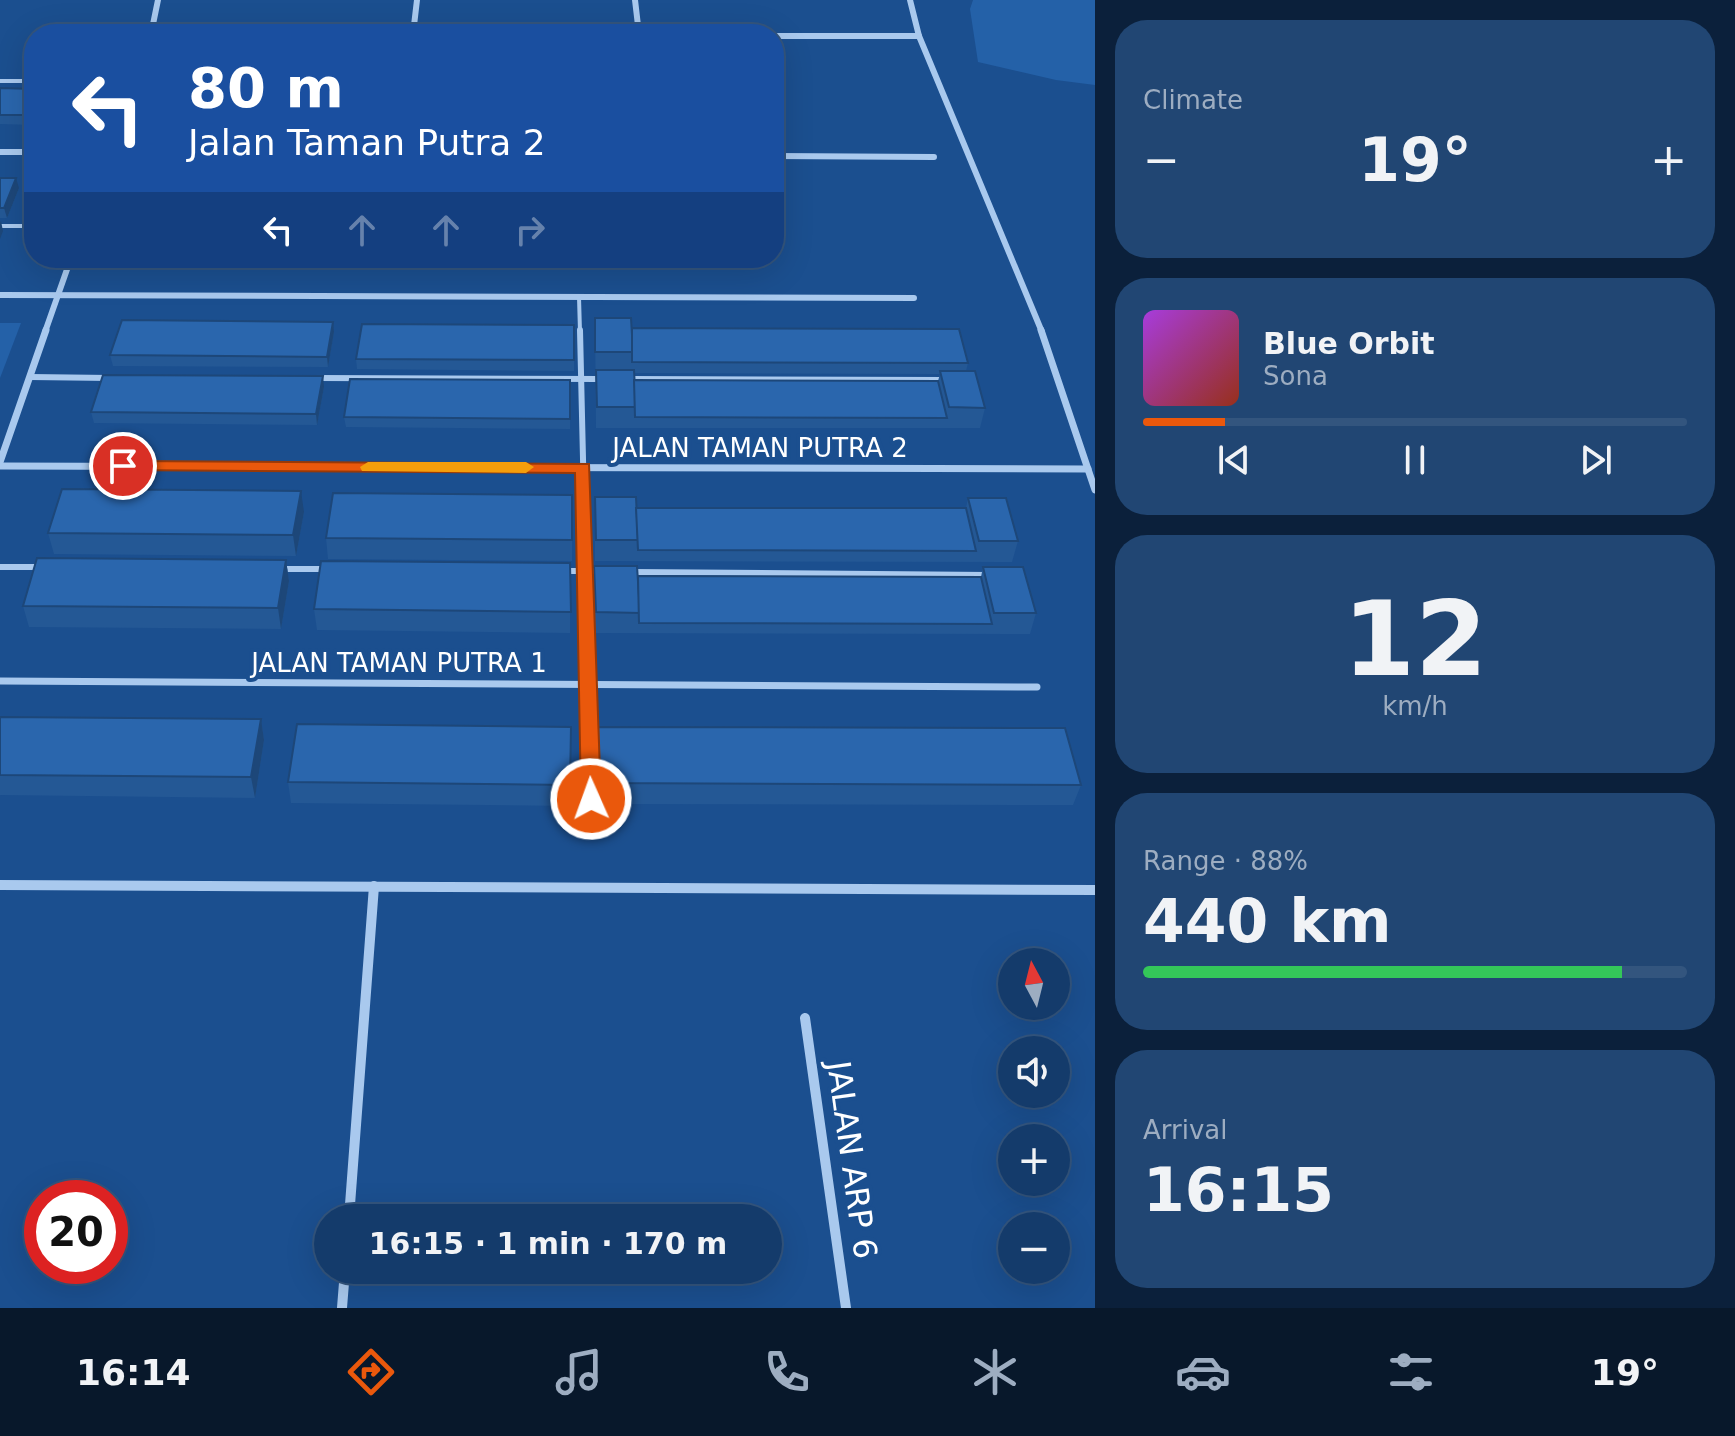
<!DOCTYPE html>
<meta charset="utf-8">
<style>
body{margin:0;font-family:"DejaVu Sans",sans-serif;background:#214673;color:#f1f3f6;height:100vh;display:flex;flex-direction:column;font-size:30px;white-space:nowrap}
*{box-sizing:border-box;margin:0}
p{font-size:26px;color:#9dadc1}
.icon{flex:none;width:44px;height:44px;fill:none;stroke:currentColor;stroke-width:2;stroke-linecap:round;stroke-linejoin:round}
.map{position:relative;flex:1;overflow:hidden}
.sheet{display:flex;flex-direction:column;gap:20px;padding:20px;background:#0b203b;width:640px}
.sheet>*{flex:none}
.guide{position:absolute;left:24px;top:24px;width:760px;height:244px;border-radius:32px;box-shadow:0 8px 32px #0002,0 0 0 2px #33557e;background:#1a4fa0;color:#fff;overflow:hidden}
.needle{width:52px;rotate:353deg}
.controls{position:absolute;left:998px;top:948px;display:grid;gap:16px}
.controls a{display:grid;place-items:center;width:72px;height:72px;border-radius:50%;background:#143b6b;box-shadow:0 8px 32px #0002,0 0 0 2px #33557e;font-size:40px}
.speed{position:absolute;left:24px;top:1180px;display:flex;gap:16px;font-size:40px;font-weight:700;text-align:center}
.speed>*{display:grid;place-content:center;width:104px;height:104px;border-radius:50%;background:#143b6b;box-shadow:0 8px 32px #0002,0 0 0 2px #33557e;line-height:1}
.speed .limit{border:12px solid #d22;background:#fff;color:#111}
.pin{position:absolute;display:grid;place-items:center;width:68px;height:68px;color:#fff;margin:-34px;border:4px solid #fff;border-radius:50%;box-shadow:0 2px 8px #0007}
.me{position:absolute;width:88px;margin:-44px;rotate:358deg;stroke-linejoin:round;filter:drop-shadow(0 0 6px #0008)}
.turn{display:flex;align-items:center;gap:28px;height:168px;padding:0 32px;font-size:36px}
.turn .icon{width:104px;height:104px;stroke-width:2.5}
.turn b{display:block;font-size:56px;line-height:68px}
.lanes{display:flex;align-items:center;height:76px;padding:0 32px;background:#0003;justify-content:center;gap:40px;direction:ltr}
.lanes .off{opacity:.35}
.big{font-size:60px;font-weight:600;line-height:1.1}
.sheet .tile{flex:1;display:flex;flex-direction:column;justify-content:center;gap:12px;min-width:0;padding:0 28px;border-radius:32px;background:#214673}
.sheet .dial{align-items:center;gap:0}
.dial b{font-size:104px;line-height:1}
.song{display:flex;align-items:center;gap:24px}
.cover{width:96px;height:96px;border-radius:12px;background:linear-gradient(135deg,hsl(280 70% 55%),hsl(10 70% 35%))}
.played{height:8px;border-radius:4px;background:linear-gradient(90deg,#ea580c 15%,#33557e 15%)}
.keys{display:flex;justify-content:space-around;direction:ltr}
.heat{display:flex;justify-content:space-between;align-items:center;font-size:44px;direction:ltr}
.charge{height:12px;border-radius:6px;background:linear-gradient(90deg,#34c759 88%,#33557e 0)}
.trip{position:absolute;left:314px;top:1204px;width:468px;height:80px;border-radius:40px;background:#143b6b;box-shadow:0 8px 32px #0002,0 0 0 2px #33557e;font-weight:600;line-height:80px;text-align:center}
.menu{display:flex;height:128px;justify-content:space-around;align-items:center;background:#08182b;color:#9dadc1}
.menu .icon{width:56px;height:56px}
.menu .on{color:#ea580c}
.menu b{font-size:36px;color:#f1f3f6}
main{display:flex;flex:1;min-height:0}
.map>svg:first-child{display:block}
.green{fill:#2461a8}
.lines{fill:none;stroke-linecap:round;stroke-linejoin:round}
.service-far2{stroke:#a9c9ee;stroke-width:4}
.service-far1{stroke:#a9c9ee;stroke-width:6}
.service{stroke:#a9c9ee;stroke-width:7}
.minor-far2{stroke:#a9c9ee;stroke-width:6}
.minor-far1{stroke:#a9c9ee;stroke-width:7}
.minor{stroke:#a9c9ee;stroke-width:10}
.wall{fill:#245895;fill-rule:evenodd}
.shaded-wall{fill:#1d4779}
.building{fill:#2a66ad;stroke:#1d4779;stroke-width:2}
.route{fill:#ea580c;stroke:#983908;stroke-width:2}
.slow{fill:#f59e0b}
.labels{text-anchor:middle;stroke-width:8;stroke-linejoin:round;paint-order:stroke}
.street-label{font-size:26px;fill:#fff;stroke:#1b4f8f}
.near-street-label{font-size:32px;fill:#fff;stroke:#1b4f8f}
</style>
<main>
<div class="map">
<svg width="1095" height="1308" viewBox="0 0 1095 1308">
<rect width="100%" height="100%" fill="#1b4f8f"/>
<g class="green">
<path d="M973,0H1095V85L1056,80L978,62L970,9Z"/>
<path d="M0,323H21L0,378Z"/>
</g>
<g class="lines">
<g class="service-far2">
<path d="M0,81H34"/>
<path d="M0,226H34"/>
<path d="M579,297L580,332"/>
</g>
<g class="service-far1">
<path d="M580,330L590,759"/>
<path d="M30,377L110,378"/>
<path d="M317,378L602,379"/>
<path d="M629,379L946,380"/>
<path d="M0,567H40"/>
<path d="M280,569H328"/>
<path d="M564,571H600"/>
<path d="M632,572L988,575"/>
</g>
<path class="service" d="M590,757L591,799"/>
<g class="minor-far2">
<path d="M635,0L639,34"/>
<path d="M910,0L919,36L1042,332"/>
<path d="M151,34L158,0"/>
<path d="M413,34L417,0"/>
<path d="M510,34H524"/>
<path d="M774,36H919"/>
<path d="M0,152H34"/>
<path d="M774,156L934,157"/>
<path d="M0,295L914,298"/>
<path d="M45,332L71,258"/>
</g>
<g class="minor-far1">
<path d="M1041,330L1095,490"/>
<path d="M0,462L46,330"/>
<path d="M0,466L1088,469"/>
<path d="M0,681L1037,687"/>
</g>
<g class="minor">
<path d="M0,885L1095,890"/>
<path d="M805,1018L846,1308"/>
<path d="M349,1218L374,886"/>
<path d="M342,1308L345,1270"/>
</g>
</g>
<g class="wall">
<path d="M0,88L34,89V125L0,124Z"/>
<path d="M0,178L19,188L7,218H0Z"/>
<path d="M595,318L632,328L968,363L966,371L985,408L980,428H596ZM634,373L940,374L938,381L634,380Z"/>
<path d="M574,325V371L357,369L356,359Z"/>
<path d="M334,332L328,367L113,366L110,355Z"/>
<path d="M570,380V429L346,427L344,417Z"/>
<path d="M324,387L317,425L94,423L91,412Z"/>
<path d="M572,495V561L328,559L326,538Z"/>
<path d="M595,497L636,508H966L968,498L1018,541L1012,562L595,561Z"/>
<path d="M304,512L296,556L54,554L48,533Z"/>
<path d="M286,560L289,581L281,629L29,627L23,606Z"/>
<path d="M570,563V633L317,630L314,609Z"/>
<path d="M594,566L638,576L981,577L983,567L1036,613L1030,634L595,633Z"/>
<path d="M0,717L261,719L264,740L255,798L0,795Z"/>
<path d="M571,727L570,806L291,803L288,782Z"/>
<path d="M597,727L1081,785L1073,805L597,804Z"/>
</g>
<g class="shaded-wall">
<path d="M16,178L19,188L7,218L4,208Z"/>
<path d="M1,221L3,231L0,239V223Z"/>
<path d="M333,322L334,332L328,367L327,357Z"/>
<path d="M323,376L324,387L317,425L316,414Z"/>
<path d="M301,491L304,512L296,556L293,535Z"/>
<path d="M286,560L289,581L281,629L278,608Z"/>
<path d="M261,719L264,740L255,798L251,777Z"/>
</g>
<g class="building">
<path d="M0,88L34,89V115H0Z"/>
<path d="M0,178H16L4,208H0Z"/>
<path d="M595,318H631L633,352H595Z"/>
<path d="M122,320L333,322L327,357L110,355Z"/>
<path d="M362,324L574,325V360L356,359Z"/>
<path d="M632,328L959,329L968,363L632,362Z"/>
<path d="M596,370H634L636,407H597Z"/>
<path d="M940,371H975L985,408L949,407Z"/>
<path d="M103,375L323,376L316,414L91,412Z"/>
<path d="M350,379L570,380V419L344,417Z"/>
<path d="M634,380L938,381L947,418L635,417Z"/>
<path d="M62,489L301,491L293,535L48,533Z"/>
<path d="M333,493L572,495V540L326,538Z"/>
<path d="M595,497H636L638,540H596Z"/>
<path d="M968,498H1006L1018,541H979Z"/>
<path d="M636,508H966L976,551L638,550Z"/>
<path d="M37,558L286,560L278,608L23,606Z"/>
<path d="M321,561L570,563L571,612L314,609Z"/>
<path d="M594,566H637L640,613L596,612Z"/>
<path d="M983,567H1023L1036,613H994Z"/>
<path d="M638,576L981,577L992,624L639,623Z"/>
<path d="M0,717L261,719L251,777L0,775Z"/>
<path d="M297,724L571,727L570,785L288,782Z"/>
<path d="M597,727L1065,728L1081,785L598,783Z"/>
</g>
<path class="route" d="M123,461L589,464L601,799L598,804L591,806L581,799L575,473L117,470V462Z"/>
<path class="slow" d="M368,462H526L534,467L526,473L362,471L360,467Z"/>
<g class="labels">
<g class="street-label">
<text x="760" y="457">JALAN TAMAN PUTRA 2</text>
<text x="399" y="672">JALAN TAMAN PUTRA 1</text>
</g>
<g class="near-street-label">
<text transform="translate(852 1160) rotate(82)" y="11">JALAN ARP 6</text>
</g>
</g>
</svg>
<div class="controls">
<a><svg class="needle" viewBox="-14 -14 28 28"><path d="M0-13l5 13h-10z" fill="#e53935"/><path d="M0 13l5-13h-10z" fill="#9dadc1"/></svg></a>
<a><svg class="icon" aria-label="sound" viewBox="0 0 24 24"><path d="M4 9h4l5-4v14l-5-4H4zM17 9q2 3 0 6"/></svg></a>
<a>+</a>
<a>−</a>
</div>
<div class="speed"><div class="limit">20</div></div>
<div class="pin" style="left:123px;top:466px;background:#d93025"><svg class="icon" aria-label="arrive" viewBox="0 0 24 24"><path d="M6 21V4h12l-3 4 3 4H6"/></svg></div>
<svg class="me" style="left:591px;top:799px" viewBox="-20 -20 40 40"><circle r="17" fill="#ea580c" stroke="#fff" stroke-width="3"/><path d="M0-11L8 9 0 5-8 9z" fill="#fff"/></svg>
<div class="trip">16:15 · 1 min · 170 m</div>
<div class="guide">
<div class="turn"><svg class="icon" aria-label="left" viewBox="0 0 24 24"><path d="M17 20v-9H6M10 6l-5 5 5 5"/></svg><div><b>80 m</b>Jalan Taman Putra 2</div></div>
<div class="lanes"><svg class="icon" aria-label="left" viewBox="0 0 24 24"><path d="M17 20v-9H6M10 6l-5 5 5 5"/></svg><svg class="icon off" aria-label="ahead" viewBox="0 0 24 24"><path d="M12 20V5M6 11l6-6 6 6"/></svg><svg class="icon off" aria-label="ahead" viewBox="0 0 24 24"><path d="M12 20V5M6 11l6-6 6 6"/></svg><svg class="icon off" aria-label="right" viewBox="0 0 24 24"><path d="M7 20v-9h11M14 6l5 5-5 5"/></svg></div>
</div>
</div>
<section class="sheet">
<div class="tile"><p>Climate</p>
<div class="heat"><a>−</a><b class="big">19°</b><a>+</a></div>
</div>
<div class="tile">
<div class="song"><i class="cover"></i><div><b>Blue Orbit</b><p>Sona</p></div></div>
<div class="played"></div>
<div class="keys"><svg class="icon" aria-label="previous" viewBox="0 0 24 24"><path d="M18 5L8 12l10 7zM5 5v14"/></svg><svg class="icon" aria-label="pause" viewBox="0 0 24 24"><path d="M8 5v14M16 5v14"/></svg><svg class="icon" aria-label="next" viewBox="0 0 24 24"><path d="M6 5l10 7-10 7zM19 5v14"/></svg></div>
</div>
<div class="tile dial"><b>12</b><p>km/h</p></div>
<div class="tile"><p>Range · 88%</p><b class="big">440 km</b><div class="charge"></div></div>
<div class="tile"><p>Arrival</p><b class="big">16:15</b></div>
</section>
</main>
<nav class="menu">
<b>16:14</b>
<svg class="icon on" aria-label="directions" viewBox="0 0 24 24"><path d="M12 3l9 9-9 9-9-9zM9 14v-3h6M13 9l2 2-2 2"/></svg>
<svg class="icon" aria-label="music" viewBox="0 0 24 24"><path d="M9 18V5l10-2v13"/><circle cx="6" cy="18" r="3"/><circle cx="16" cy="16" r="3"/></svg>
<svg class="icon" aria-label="phone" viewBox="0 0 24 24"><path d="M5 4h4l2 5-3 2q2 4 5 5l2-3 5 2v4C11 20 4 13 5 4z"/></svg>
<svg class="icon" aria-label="climate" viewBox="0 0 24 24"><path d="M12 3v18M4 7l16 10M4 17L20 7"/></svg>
<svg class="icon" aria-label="car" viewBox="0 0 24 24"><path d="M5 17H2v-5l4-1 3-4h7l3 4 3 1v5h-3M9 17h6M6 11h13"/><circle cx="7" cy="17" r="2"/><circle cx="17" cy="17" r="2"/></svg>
<svg class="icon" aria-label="filters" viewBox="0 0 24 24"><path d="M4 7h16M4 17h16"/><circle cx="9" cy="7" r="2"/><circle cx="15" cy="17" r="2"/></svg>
<b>19°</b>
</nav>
